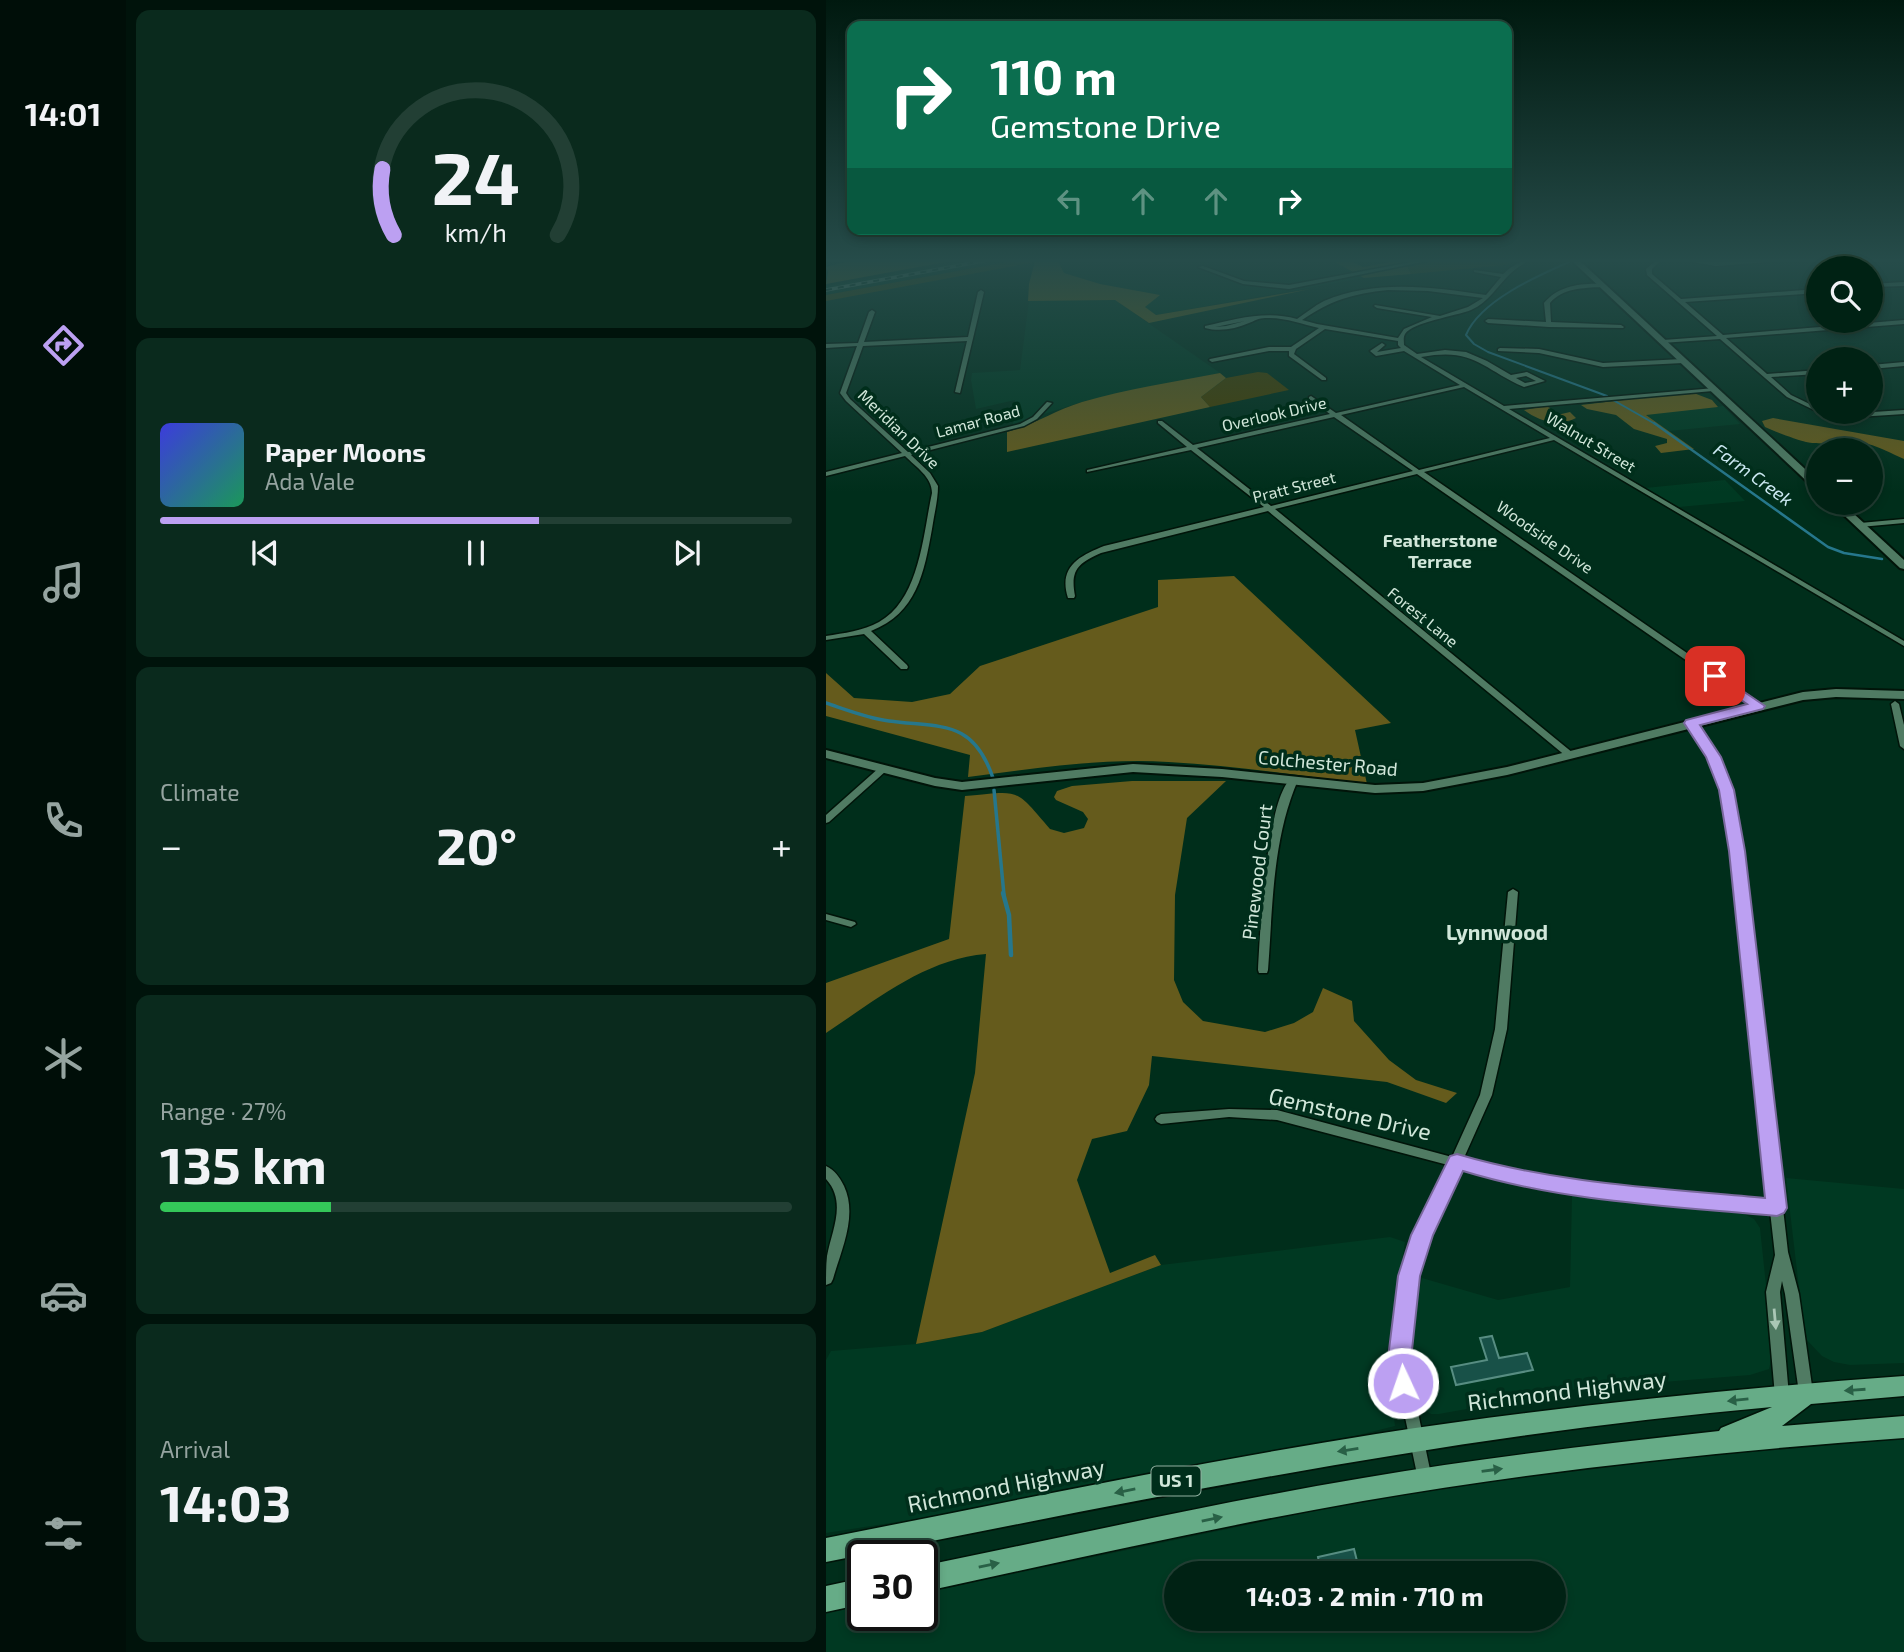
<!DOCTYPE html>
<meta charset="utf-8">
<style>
body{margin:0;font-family:"Exo 2",sans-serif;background:#0a2a1d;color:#f1f3f6;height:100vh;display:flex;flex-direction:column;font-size:26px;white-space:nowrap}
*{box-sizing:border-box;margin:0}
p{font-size:23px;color:#95a4a0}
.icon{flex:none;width:38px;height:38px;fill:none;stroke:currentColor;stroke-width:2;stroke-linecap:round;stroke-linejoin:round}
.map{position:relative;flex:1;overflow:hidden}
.panel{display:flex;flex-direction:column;gap:10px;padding:10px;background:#00130b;width:700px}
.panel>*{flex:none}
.top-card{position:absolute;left:21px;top:21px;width:665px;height:214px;border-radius:14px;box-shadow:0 4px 10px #0003,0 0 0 2px #223f34;background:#0b6e4f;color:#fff;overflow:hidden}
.buttons{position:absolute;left:980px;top:256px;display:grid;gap:14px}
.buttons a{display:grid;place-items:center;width:77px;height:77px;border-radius:50%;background:#002214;box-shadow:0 4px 10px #0003,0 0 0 2px #223f34;font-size:35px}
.speed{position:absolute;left:21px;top:1540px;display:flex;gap:14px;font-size:35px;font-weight:700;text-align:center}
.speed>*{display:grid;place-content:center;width:91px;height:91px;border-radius:50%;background:#002214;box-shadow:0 4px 10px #0003,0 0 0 2px #223f34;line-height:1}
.speed .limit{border:4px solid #111;border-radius:10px;background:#fff;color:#111}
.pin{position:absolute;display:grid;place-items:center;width:60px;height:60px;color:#fff;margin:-30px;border-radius:14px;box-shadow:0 4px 10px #0006}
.me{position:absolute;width:77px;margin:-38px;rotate:357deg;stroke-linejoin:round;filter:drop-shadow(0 0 5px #0008)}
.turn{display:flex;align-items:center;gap:24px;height:147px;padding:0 28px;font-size:32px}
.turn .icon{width:91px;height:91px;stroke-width:2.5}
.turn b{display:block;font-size:49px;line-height:60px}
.lanes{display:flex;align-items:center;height:66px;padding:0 28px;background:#0003;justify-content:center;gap:35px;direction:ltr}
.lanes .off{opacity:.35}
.big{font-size:52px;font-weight:700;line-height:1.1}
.panel .tile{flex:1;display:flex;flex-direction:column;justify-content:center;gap:10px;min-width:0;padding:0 24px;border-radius:14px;background:#0a2a1d}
.panel .dial{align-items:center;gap:0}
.dial svg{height:182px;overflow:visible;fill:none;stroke:#223f34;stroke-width:7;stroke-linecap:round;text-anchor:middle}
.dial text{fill:#f1f3f6;stroke:none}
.song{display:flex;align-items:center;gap:21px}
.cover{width:84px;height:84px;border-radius:10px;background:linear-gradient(135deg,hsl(240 70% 55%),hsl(150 70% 35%))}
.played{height:7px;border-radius:4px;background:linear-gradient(90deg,#bca0f2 60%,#223f34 60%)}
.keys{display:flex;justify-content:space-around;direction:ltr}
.heat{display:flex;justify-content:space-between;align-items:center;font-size:38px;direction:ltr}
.charge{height:10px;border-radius:5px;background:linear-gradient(90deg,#34c759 27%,#223f34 0)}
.trip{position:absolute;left:338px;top:1561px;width:402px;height:70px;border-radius:35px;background:#002214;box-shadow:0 4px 10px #0003,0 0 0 2px #223f34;font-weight:700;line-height:70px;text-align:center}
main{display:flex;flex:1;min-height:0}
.tabs{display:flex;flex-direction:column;width:126px;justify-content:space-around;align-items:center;background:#000e08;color:#95a4a0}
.tabs .icon{width:49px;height:49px}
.tabs .current{color:#bca0f2}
.tabs b{font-size:32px;color:#f1f3f6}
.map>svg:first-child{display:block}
.built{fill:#003922;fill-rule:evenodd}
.green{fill:#483f02}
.forest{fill:#655b1c}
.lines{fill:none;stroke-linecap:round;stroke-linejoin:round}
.stream-far3{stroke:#26778c;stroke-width:2}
.stream-far2{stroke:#26778c;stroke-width:2.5}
.stream-far1{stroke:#26778c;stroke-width:3.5}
.stream{stroke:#26778c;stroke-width:4.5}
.building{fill:#185148;stroke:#578d82;stroke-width:2}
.street-casing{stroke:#011409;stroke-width:3}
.secondary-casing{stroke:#011409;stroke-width:4}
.primary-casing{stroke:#011409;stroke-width:3}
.street{fill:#507b63;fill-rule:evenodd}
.secondary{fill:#507b63;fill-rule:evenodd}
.primary{fill:#66ac87;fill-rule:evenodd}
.rail-casing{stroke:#709181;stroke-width:3.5}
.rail{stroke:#002e1b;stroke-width:2;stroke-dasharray:6;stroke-linecap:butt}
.oneway{fill:#aac7b6}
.oneway2{fill:#296046}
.route{fill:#bca0f2;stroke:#7a689d;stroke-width:2}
.labels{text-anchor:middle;stroke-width:7;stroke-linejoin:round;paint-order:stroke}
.far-street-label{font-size:16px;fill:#d1e7da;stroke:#002e1b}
.far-water-label{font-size:18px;font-style:italic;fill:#cce9f3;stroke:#002e1b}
.far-neighbourhood-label{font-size:18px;font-weight:bold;fill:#d1e7da;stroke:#002e1b}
.shield{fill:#002e1b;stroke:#92b0a1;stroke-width:2}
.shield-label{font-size:18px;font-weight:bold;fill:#d1e7da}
.street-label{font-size:19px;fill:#d1e7da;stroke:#002e1b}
.neighbourhood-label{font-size:21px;font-weight:bold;fill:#d1e7da;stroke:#002e1b}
.near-street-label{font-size:23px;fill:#d1e7da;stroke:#002e1b}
</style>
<main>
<nav class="tabs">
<b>14:01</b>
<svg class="icon current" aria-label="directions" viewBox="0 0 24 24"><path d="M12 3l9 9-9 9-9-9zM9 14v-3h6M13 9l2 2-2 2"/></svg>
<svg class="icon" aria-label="music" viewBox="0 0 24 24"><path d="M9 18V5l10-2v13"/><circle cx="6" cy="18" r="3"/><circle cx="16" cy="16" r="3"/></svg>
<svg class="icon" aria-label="phone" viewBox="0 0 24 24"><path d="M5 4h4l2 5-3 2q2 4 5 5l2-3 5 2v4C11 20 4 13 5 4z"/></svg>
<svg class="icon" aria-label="climate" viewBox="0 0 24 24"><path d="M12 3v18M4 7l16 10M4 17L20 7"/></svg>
<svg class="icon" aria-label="car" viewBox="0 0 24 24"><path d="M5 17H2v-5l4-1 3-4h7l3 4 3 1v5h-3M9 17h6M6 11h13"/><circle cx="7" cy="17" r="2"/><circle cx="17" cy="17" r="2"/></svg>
<svg class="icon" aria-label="filters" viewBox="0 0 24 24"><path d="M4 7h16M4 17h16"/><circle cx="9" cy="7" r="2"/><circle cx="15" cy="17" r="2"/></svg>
</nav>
<section class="panel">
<div class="tile dial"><svg viewBox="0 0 100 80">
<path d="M14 69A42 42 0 1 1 86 69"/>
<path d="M14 69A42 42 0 0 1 9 40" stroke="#bca0f2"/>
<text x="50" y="56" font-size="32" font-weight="700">24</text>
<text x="50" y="72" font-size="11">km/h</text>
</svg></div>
<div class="tile">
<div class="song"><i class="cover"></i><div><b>Paper Moons</b><p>Ada Vale</p></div></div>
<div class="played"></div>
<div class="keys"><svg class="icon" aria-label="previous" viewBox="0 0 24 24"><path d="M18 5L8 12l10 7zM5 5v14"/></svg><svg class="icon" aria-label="pause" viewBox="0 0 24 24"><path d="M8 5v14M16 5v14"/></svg><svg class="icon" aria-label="next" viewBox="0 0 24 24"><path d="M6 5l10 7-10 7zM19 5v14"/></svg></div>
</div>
<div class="tile"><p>Climate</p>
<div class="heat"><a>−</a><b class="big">20°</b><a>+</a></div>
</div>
<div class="tile"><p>Range · 27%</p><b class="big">135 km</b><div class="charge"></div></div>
<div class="tile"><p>Arrival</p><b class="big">14:03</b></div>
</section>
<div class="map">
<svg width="1078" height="1652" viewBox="0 0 1078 1652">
<rect width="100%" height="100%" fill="#002e1b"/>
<g class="built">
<path d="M138,261H185L0,295V286Z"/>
<path d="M232,261H507L538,278L330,315L318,307L333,295L274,284L238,273Z"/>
<path d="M289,300L394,373L259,401L187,424L189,400L150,409L145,380L146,373L194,370L203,301Z"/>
<path d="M897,406L914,424L843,431L819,414Z"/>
<path d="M899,480L919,501L853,507L819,488Z"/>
<path d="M960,1178L1078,1189V1363L1024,1365L1008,1362L996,1356L979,1338Z"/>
<path d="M746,1196L918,1214L928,1219L934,1228L947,1352L943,1369L924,1375L751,1389L613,1414H605L597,1408L581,1360L584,1330L596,1278L672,1300L744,1287Z"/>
<path d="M564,1237L579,1242L561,1354L569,1426L367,1476L0,1533V1360L5,1351L90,1344L156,1332L335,1265Z"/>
<path d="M1078,1435V1652H0V1611L37,1606V1615H96V1593L645,1478ZM350,1573H728V1619H350Z"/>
</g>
<g class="green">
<path d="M186,261L209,262L0,301V295Z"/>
<path d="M608,261H689L679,265L585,274L582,267Z"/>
<path d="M432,372L441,373L463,390L384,407L375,397L400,378Z"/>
</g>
<g class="forest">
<path d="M23,261H125L0,284L2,272L0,267Z"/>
<path d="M209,261H232L238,273L274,284L334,295L319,307L330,315L484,289L323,323L289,300L202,301L203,284Z"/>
<path d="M507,261H525L537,267L569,261H589L580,263L585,274L538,278Z"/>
<path d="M394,373L400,378L375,397L384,407L181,452V432C210,424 227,411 256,402C300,389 348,382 394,373Z"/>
<path d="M865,392L886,400L892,407L820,415L868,449L835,453L829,446L841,443V439L808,429L790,415L761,409L755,405Z"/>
<path d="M720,406L724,408L727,416L744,412L750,418C733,427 712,421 698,410Z"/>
<path d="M947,418L1078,441V459C1066,454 1054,447 1042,444C1021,440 1000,446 980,442C971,440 947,431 939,427L936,421Z"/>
<path d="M408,576L565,723L529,730L541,784C465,775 389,762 312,761C255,761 198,770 142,777L144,755L0,716V673L28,698L86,702L124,694L154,666L332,607V580Z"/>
<path d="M306,781H400L361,818L349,895L348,980L357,1002L377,1021L439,1032L468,1023L487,1012L497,988L526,1001L528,1021L563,1060L590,1080L631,1093L620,1103L561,1082L326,1056L323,1085L301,1131L266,1139L251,1180L284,1273L329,1255L335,1265L156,1332L90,1344L149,1073L160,954C99,959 50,1000 0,1033V983L123,939L139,796C195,791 188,787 224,829L238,833L258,828L262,819L257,812L230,800L228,797L231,791L246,786Z"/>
</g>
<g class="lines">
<g class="stream-far3">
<path d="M743,262C711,276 654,301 640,335L648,344L662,352L781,396"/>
<path d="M787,400L831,425"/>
</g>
<path class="stream-far2" d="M828,423L1002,547L1018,553L1056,559"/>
<g class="stream-far1">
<path d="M0,703C21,710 41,718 63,721C116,728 147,719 167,778"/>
<path d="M168,790L178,895"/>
</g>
<path class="stream" d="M177,893L183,915L185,955"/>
</g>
<g class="building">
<path d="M666,1336L673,1358L701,1353L707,1370L630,1385L625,1367L661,1360L654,1338Z"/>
<path d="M528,1549L534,1573H489L487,1563L493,1562L492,1557Z"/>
</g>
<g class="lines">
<g class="street-casing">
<g id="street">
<path d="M591,261H601L463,289L417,284L372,267L377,266L418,281L463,285Z"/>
<path d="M696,261H702C696,265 690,268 685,273C671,286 663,302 645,310C630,316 587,322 579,334C577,338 578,340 578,345L591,354L619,350L640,352L661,361L685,375L701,372L719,381L698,387C655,368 648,347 595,357L678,406L889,388V390L887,391L683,409L1078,641V646L728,440L598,472L935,704L936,706L935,708H929L591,474L449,509L747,753L749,755L747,757H741L442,511L275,553C252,563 244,570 249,596L248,598H242C232,567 253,556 278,546L438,507L365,450L261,472V470L361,447L332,423V421H336L367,445L504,414L483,399V397L485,396L510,413L634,385L578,351L550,356L544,351L556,343L559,345L551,352L575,348L572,345V341L499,329L470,349L468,354L500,378V380H496L463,356V351H443L386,362L383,360L384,359L443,347H465L493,328C475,324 458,317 439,318C433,318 428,321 423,323C409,329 394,332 379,328V326C410,319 440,310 471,319C480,313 488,306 498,301C550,279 606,287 660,295L675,277L648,272V270L677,274L684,268ZM562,290L602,291L657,298L642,307L614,316L549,305L548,306L551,308L606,317L578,329L572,338L491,324L476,320C505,300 526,294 562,290ZM419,321L400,326L389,327ZM700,376L710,381L699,383L690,378ZM638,387L724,438L593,470L515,415ZM508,417L587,471L445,506L371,448Z"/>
<path d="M829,261H834L826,269V274L855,299L992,289V293L859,302L897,335L1078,320V324L900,338L941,374L992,370V374L945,377L965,395L992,408V411H994H990L961,397L894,339L835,343V341L837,340L891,336L821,275L820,269Z"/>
<path d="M861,261L890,262L943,261L941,262L890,266Z"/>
<path d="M1078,282V286L1045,287V284Z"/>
<path d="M778,284V286L776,287C757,288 737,288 724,303L725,322L795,325L798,327L797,328L723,327L662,323L659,321L662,319L720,322L718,303C733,285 756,283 778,284Z"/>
<path d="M155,290L158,292L134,393L129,392L141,341L37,346L20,393L24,399L82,452L194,424L207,417L221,402L226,403L211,419L198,426L85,455L104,473L112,486C112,500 108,515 106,529C98,573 91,613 45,631L81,665L82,667L81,669H75L38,634L0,640V636C18,633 37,631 53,622C94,599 97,534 106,493C106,477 90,467 79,456L0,476V472L76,453L20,401L14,393L31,346L0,348V344L32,343L43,312L46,310L49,312L38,342L142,337L152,292Z"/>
<path d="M674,348L713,349L777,363L857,359L860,361L857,363L777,367L713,353L672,351V349Z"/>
<path d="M1078,362V366L1045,369V365Z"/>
<path d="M1078,410V414L1032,417L995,411L1032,413Z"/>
<path d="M1078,519V523L1034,527L1030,525L1034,523Z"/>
<path d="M1069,701L1073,704L1078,725V749L1074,746L1065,704Z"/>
<path d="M865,720L869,723L900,773L906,790L916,851L962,1252L973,1294L987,1393L985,1398L980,1399L975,1398L973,1393L959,1294L956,1281L954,1292L963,1396L961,1401L956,1402L951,1401L949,1396L940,1292L949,1255L944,1211L849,1201L752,1194L703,1187L633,1168L602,1235L591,1276L582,1365L606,1479L604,1484L599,1486L594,1484L592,1479L568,1365L577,1276L590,1235L622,1165L451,1120L403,1117L335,1124L331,1122L329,1119L331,1116L335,1114L403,1109L451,1110L626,1157L654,1095L669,1029L682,892L687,889L692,892L681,1029L666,1095L637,1160L703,1177L752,1184L849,1191L943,1201L906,851L896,790L890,773L861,723Z"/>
<path d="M57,766L62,769L60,771L3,822L0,823V815L54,767Z"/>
<path d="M467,777L472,780C446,840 447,906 442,970L441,973H433L432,970C434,936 440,793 467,777Z"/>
<path d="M0,914L29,922L30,924L25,927L0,920Z"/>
<path d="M0,1166C9,1170 14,1178 18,1186C32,1216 15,1250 7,1279L5,1283L0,1285C0,1275 0,1265 1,1256C6,1230 21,1202 0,1179Z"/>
</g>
</g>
<g class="secondary-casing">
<g id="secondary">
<path d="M746,261H754L992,481V489L988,488Z"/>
<path d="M1004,502H1015L1078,560V569L1074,568Z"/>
<path d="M1010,689L1078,691V699L1010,697L977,700L681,775L597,791L549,793L396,777L307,772L136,790L109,786L0,758V750L109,778L136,782L307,764L396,769L549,785L597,783L681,767L977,692Z"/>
</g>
</g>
<g class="primary-casing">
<g id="primary">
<path d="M1078,1376V1396L985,1404L956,1426L1078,1416V1438C897,1451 716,1470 537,1501C389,1527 243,1560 96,1592V1566C243,1536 389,1503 537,1478C655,1458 774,1444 893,1431L895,1428L946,1407C626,1435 314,1500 0,1562V1538C183,1502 366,1463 550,1434C725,1407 901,1389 1078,1376Z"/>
<path d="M37,1578V1604L0,1612V1586Z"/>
</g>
</g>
<use href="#street" class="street"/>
<use href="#secondary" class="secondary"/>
<use href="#primary" class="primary"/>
<g class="rail-casing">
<path id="rail" d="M0,290L157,261"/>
</g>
<use href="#rail" class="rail"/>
</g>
<defs><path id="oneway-solid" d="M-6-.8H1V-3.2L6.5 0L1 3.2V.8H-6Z" transform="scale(1.75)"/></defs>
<use class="oneway" href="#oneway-solid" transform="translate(949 1319) rotate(85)"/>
<g class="oneway2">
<use href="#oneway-solid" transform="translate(1029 1390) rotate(176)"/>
<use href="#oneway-solid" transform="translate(912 1400) rotate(174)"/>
<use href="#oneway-solid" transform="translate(522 1450) rotate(171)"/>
<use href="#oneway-solid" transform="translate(666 1470) rotate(-8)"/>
<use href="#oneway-solid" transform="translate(299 1491) rotate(169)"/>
<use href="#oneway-solid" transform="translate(386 1519) rotate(-12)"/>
<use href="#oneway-solid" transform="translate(163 1565) rotate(-12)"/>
</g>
<linearGradient id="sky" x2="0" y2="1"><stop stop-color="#00190f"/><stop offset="0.53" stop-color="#264c4a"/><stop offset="1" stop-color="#264c4a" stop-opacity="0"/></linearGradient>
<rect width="1078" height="492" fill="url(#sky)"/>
<path class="route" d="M889,672L939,706L937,709L874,725L895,757L908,790L919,851L961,1208L958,1213L951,1216C845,1206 738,1202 637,1171L607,1235L594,1276L586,1350L589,1383L585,1390L577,1393L568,1390L565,1383L563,1350L572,1276L585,1235L624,1156L631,1154C733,1184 834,1188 939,1198L903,851L893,790L880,757L858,723L860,720L921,704L884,679L882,676Z"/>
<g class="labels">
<g class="far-street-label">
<text transform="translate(448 414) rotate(-13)" y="6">Overlook Drive</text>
<text transform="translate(152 421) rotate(-15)" y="6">Lamar Road</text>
<text transform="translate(73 429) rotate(44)" y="6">Meridian Drive</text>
<text transform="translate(765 442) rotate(31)" y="6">Walnut Street</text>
<text transform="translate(468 487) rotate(-14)" y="6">Pratt Street</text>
<text transform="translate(719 537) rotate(35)" y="6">Woodside Drive</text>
<text transform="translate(597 617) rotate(39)" y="6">Forest Lane</text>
</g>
<g class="far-water-label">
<text transform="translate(927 475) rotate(36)" y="6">Farm Creek</text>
</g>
<g class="far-neighbourhood-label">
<text x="614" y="547">Featherstone<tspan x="614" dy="21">Terrace</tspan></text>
</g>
<rect class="shield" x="325.5" y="1466.5" width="49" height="29" rx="5"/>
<g class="shield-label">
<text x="350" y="1487">US 1</text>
</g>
<g class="street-label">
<text transform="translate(502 763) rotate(5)" y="7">Colchester Road</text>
<text transform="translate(431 872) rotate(-83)" y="7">Pinewood Court</text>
</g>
<g class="neighbourhood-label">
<text x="671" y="940">Lynnwood</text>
</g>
<g class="near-street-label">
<text transform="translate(524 1114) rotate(13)" y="8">Gemstone Drive</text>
<text transform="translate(741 1391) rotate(-7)" y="8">Richmond Highway</text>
<text transform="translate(180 1486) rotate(-11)" y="8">Richmond Highway</text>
</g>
</g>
</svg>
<div class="buttons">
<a><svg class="icon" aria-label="search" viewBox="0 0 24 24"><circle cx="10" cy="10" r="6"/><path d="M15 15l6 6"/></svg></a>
<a>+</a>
<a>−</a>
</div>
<div class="speed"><div class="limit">30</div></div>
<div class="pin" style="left:889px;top:676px;background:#d93025"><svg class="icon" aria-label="arrive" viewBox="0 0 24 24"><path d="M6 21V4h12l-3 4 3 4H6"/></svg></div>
<svg class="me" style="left:577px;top:1383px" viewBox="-20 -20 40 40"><circle r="17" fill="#bca0f2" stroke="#fff" stroke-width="3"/><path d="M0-11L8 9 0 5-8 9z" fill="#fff"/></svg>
<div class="trip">14:03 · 2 min · 710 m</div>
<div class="top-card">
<div class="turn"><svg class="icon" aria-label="right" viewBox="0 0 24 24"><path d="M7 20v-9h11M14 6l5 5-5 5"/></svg><div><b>110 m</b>Gemstone Drive</div></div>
<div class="lanes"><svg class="icon off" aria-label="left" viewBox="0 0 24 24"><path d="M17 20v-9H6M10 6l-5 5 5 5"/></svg><svg class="icon off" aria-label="ahead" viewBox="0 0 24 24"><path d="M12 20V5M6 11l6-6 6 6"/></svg><svg class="icon off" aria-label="ahead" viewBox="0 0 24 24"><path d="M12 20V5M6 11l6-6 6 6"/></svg><svg class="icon" aria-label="right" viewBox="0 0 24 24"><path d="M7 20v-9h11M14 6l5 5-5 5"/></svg></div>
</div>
</div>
</main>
